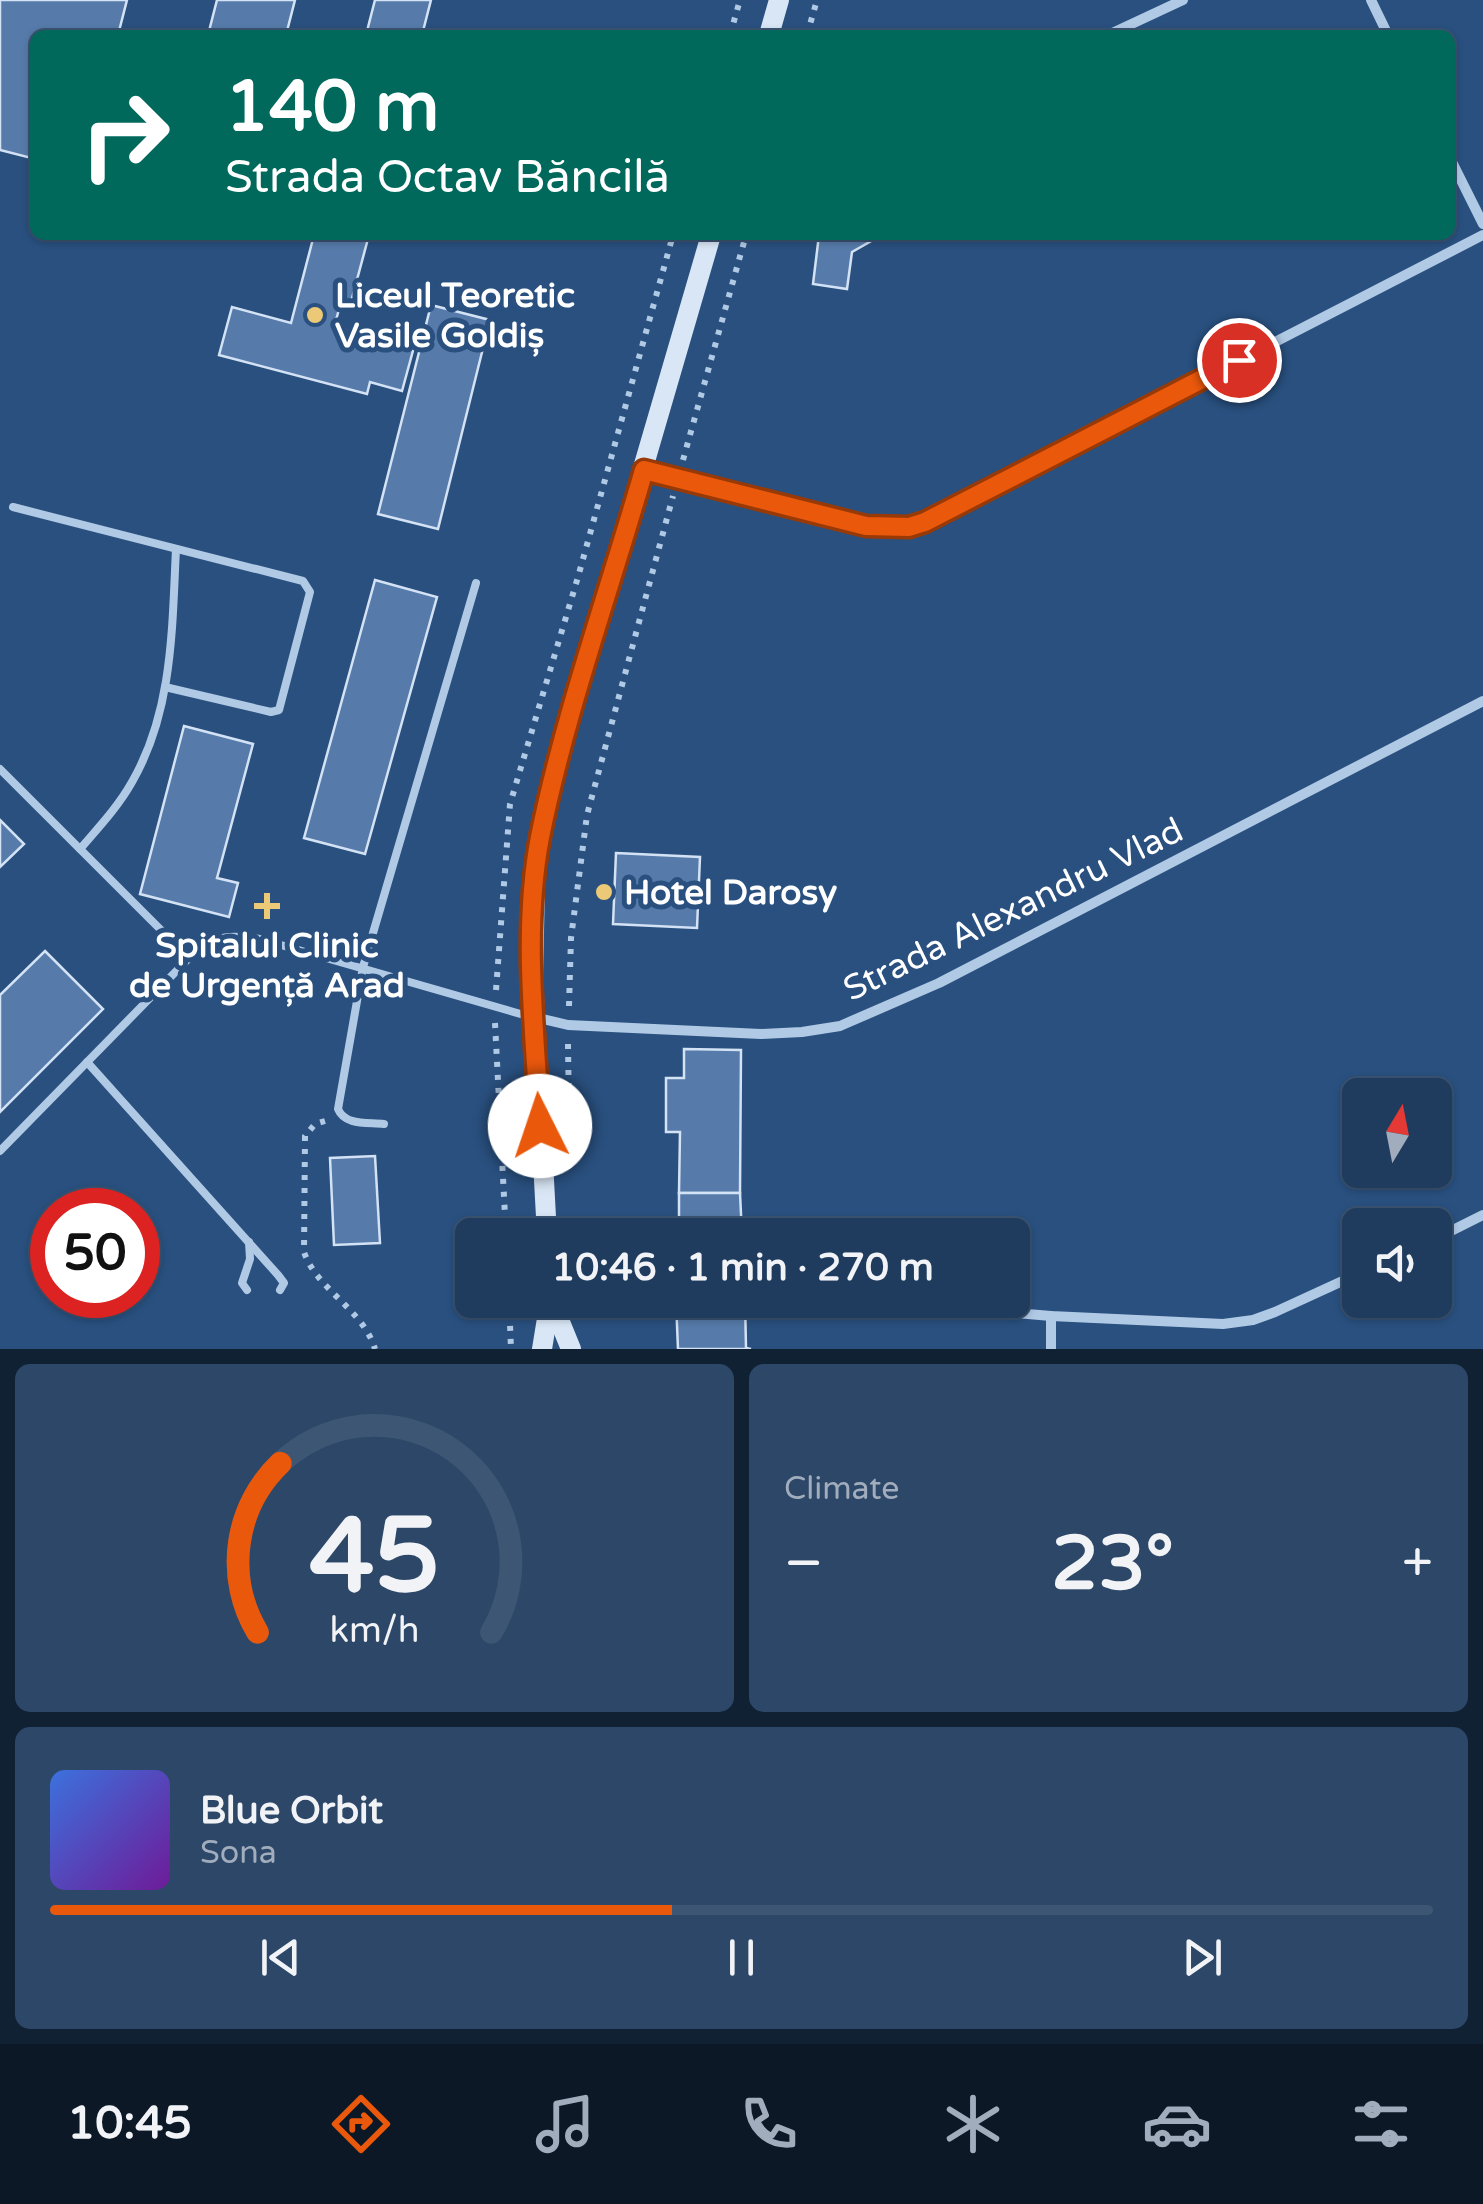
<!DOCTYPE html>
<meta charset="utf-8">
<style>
body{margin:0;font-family:"Varela Round",sans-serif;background:#2c4768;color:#f1f3f6;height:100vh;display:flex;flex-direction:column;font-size:38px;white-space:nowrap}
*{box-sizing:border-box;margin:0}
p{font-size:32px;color:#a1adbd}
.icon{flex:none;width:55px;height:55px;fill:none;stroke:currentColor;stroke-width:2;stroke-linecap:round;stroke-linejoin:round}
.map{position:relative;height:1349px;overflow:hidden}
.drawer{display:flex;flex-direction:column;gap:15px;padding:15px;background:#112134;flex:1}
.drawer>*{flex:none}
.guide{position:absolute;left:30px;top:30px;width:1425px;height:210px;border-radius:15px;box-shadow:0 2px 8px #0004,0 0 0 2px #3c5674;background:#00695c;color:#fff;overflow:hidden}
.needle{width:65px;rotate:10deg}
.buttons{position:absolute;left:1342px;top:1078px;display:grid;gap:20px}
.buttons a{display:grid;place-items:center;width:110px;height:110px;border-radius:15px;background:#1f3c5f;box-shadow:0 2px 8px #0004,0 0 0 2px #3c5674;font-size:50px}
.speed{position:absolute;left:30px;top:1188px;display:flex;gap:20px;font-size:50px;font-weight:700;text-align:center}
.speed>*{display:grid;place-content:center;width:130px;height:130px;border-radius:50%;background:#1f3c5f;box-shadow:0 2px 8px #0004,0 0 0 2px #3c5674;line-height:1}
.speed .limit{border:15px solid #d22;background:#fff;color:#111}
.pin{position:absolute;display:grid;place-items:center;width:85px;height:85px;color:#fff;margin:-42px;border:5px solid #fff;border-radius:50%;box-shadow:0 2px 10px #0007}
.me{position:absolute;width:110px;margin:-55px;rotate:356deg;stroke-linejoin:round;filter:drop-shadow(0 0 8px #0008)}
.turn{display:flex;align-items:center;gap:35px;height:210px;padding:0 30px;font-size:45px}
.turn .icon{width:130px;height:130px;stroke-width:2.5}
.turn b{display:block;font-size:70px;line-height:85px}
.big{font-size:75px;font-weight:700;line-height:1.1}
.drawer .card{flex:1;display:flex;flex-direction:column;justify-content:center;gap:15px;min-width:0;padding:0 35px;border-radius:15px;background:#2c4768}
.drawer .dial{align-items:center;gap:0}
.dial svg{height:260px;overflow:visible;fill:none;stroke:#3c5674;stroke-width:7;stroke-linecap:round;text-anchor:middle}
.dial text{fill:#f1f3f6;stroke:none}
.song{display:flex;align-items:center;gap:30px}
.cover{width:120px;height:120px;border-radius:15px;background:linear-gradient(135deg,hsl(220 70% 55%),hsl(280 70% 35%))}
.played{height:10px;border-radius:5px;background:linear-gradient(90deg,#ea580c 45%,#3c5674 45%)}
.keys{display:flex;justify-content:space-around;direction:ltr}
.heat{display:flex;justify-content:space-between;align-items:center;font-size:55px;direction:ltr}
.drawer .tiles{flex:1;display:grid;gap:15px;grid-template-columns:1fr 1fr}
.card:last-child{grid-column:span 2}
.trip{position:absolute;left:455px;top:1218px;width:575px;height:100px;border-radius:15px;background:#1f3c5f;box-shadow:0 2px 8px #0004,0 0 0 2px #3c5674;font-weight:700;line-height:100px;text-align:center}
.tabs{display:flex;height:160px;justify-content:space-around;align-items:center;background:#0c1826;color:#a1adbd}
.tabs .icon{width:70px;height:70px}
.tabs .current{color:#ea580c}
.tabs b{font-size:45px;color:#f1f3f6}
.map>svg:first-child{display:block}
.building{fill:#567baa;stroke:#d3e2f4;stroke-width:2.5}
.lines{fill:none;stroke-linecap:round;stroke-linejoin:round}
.path{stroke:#b0c9e5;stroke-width:6;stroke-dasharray:5 8;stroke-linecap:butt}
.service{stroke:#b0c9e5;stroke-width:8}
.minor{stroke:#b0c9e5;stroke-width:10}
.secondary{stroke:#d9e6f5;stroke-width:20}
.route-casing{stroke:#983908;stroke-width:25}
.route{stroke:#ea580c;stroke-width:18}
.poi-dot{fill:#ecc977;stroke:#29507f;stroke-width:4}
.labels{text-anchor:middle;stroke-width:10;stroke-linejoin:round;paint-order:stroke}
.poi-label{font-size:35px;font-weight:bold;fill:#fff;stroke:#29507f;text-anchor:start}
.street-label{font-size:35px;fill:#fff;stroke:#29507f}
</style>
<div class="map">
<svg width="1483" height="1349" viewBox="0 0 1483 1349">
<rect width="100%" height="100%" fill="#29507f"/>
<g class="building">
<path d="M0,0H127L118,35H35V159L0,150Z"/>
<path d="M217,0H295L286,35H208Z"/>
<path d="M375,0H431L422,35H366Z"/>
<path d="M314,235H369L351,302L342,299L334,327L414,347L402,391L370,382L367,394L219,355L232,307L291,323Z"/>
<path d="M819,235H880V236L852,252L847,289L813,284Z"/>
<path d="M431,305L490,320L438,529L378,514Z"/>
<path d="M375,580L437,597L365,854L304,838Z"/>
<path d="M184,726L253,744L217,878L238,883L229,917L140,894Z"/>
<path d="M0,820L24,844L0,867Z"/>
<path d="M616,853L700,857L697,928L613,924Z"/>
<path d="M45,951L103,1009L0,1112V995Z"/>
<path d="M684,1049L741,1050L740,1193H679L680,1132H666V1078H684Z"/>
<path d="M375,1156L380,1243L334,1245L330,1158Z"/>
<path d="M87,1189L106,1210H59L79,1191Z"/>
<path d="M679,1193H740L742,1235H666V1219L679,1220Z"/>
<path d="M745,1300L746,1348L751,1349H678L676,1301Z"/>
</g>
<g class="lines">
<g class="path">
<path d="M730,35L740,0"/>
<path d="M807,35L817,0"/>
<path d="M683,460L746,235"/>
<path d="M496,990L510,804L578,577L673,235"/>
<path d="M569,1006L571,938L587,815L673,496"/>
<path d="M495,1023L506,1235"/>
<path d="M568,1044L569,1111"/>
<path d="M325,1121L315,1124L305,1136L304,1252C317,1290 363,1309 375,1349"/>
<path d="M509,1300L511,1349"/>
</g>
<g class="service">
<path d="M13,507L303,581L310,592L279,710L271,712L165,687"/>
<path d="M0,769L189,958"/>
<path d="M80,849C98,828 118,807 132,782C173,711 172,628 176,549"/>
<path d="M87,1062L278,1275L284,1283L280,1290"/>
<path d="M384,1124C368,1122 345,1126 338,1109L363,967L476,583"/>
<path d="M0,1151L194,953C214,934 234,935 260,939L531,1017"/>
<path d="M247,1290L242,1283L250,1259L249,1242"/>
</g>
<g class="minor">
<path d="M1371,0L1388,35"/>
<path d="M1108,35L1183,0"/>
<path d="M1450,158L1483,224"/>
<path d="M645,471L866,526L909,527L925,522L1483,235"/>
<path d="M534,1017L568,1025L761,1034L802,1032L840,1026L939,983L1483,701"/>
<path d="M1435,1239L1483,1215"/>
<path d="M870,1300L1051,1316L1223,1324L1253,1320L1275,1312L1360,1273"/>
<path d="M1051,1316V1349"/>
</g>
<g class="secondary">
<path d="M769,35L779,0"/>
<path d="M547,1235L533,979L535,883L540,838L568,725L711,235"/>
<path d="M551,1300L571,1349"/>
<path d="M542,1349L550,1300"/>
</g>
</g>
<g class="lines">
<g class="route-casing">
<path id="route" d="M540,1126C535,1032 522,931 540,837C565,713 609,592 644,470L866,526L909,527L925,522L1239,360"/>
</g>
<use href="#route" class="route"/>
</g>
<g class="poi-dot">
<circle cx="315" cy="315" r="10"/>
<circle cx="604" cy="892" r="10"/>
<path d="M262 891h10v10h10v10h-10v10h-10v-10h-10v-10h10z"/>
</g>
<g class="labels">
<g class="poi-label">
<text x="335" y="307">Liceul Teoretic<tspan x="335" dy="40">Vasile Goldiș</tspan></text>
<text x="624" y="904">Hotel Darosy</text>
<text x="267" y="957" text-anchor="middle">Spitalul Clinic<tspan x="267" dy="40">de Urgență Arad</tspan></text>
</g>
<g class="street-label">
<text transform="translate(1013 909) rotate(-26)" y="12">Strada Alexandru Vlad</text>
</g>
</g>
</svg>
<div class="buttons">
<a><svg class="needle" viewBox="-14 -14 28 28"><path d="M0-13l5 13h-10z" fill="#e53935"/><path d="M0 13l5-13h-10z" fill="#a1adbd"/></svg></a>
<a><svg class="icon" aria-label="sound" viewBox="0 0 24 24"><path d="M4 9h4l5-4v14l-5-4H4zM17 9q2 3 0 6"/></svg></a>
</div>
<div class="speed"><div class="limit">50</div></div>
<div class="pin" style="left:1239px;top:360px;background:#d93025"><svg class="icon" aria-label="arrive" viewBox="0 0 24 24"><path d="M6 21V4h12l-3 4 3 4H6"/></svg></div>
<svg class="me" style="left:540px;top:1126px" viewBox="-20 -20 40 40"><circle r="19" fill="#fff"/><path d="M0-13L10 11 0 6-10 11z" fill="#ea580c"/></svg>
<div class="trip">10:46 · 1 min · 270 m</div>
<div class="guide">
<div class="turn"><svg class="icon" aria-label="right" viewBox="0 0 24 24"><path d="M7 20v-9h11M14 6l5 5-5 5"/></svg><div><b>140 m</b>Strada Octav Băncilă</div></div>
</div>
</div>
<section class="drawer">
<div class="tiles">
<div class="card dial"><svg viewBox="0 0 100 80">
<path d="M14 69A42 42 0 1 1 86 69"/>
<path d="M14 69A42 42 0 0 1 21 17" stroke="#ea580c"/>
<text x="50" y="56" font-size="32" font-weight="700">45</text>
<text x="50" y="72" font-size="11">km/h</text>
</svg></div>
<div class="card"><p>Climate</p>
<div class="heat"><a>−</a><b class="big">23°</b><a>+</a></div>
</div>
<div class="card">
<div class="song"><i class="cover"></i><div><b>Blue Orbit</b><p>Sona</p></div></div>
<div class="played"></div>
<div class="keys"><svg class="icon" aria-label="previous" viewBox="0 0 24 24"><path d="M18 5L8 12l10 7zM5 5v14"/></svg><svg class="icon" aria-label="pause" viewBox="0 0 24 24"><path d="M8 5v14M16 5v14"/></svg><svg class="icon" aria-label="next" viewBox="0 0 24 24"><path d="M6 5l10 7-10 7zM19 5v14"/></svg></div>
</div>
</div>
</section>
<nav class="tabs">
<b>10:45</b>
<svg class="icon current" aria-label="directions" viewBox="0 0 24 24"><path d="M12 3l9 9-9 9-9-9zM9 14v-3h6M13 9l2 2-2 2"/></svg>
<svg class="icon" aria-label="music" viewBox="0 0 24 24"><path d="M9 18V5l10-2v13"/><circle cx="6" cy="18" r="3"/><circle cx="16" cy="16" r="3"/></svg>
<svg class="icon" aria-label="phone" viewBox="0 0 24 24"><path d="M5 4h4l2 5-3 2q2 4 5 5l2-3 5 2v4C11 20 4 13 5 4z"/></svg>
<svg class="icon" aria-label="climate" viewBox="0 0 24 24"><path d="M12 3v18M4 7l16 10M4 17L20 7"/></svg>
<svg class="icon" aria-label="car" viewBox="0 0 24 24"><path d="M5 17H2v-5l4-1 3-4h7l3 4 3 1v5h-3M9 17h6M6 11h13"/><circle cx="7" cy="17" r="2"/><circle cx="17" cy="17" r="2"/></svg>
<svg class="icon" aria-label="filters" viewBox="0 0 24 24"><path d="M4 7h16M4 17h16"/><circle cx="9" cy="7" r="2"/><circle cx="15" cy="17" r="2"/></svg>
</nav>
